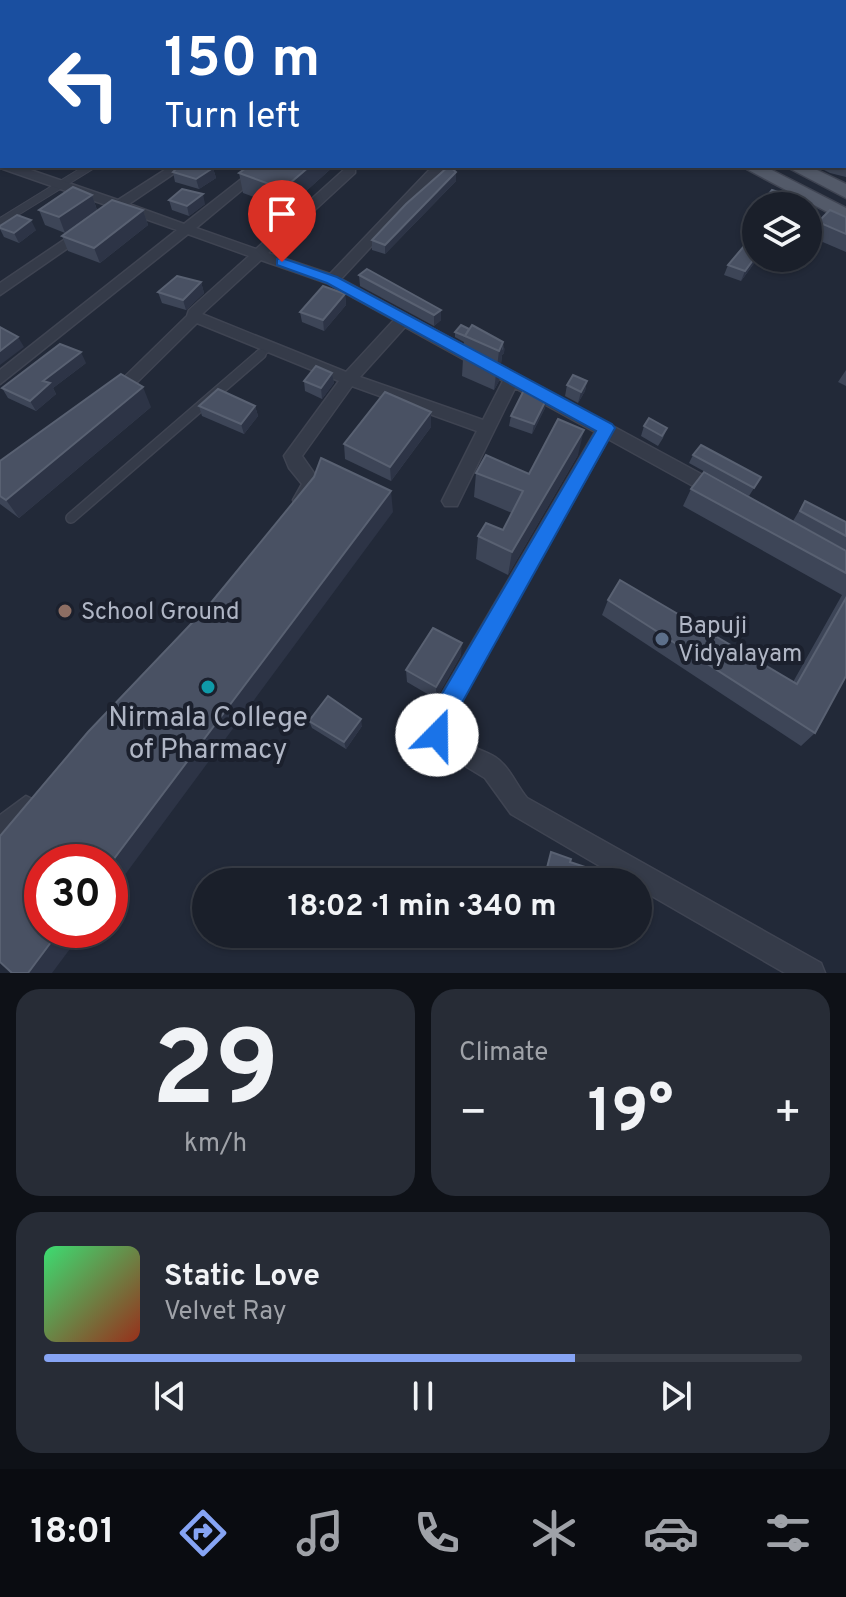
<!DOCTYPE html>
<meta charset="utf-8">
<style>
body{margin:0;font-family:Overpass,sans-serif;background:#272c36;color:#f1f3f6;height:100vh;display:flex;flex-direction:column;font-size:30px;white-space:nowrap}
*{box-sizing:border-box;margin:0}
p{font-size:26px;color:#9fa2a8}
.icon{flex:none;width:44px;height:44px;fill:none;stroke:currentColor;stroke-width:2;stroke-linecap:round;stroke-linejoin:round}
.map{position:relative;height:973px;overflow:hidden}
.panel{display:flex;flex-direction:column;gap:16px;padding:16px;background:#0e1117;flex:1}
.panel>*{flex:none}
.banner{position:absolute;left:0px;top:0px;width:846px;height:168px;box-shadow:0 2px 6px #0004,0 0 0 2px #383d47;background:#1a4fa0;color:#fff;overflow:hidden}
.controls{position:absolute;left:742px;top:192px;display:grid;gap:16px}
.controls a{display:grid;place-items:center;width:80px;height:80px;border-radius:50%;background:#1a1f2a;box-shadow:0 2px 6px #0004,0 0 0 2px #383d47;font-size:40px}
.speed{position:absolute;left:24px;top:844px;display:flex;gap:16px;font-size:40px;font-weight:700;text-align:center}
.speed>*{display:grid;place-content:center;width:104px;height:104px;border-radius:50%;background:#1a1f2a;box-shadow:0 2px 6px #0004,0 0 0 2px #383d47;line-height:1}
.speed .limit{border:12px solid #d22;background:#fff;color:#111}
.pin{position:absolute;display:grid;place-items:center;width:68px;height:68px;color:#fff;margin:-82px -34px;border-radius:50% 50% 50% 0;rotate:-45deg;box-shadow:0 0 8px #0007}
.pin .icon{rotate:45deg}
.me{position:absolute;width:88px;margin:-44px;rotate:22deg;stroke-linejoin:round;filter:drop-shadow(0 0 6px #0008)}
.turn{display:flex;align-items:center;gap:28px;height:168px;padding:0 32px;font-size:36px}
.turn .icon{width:104px;height:104px;stroke-width:2.5}
.turn b{display:block;font-size:56px;line-height:68px}
.big{font-size:60px;font-weight:700;line-height:1.1}
.panel .tile{flex:1;display:flex;flex-direction:column;justify-content:center;gap:12px;min-width:0;padding:0 28px;border-radius:24px;background:#272c36}
.panel .dial{align-items:center;gap:0}
.dial b{font-size:104px;line-height:1}
.song{display:flex;align-items:center;gap:24px}
.cover{width:96px;height:96px;border-radius:12px;background:linear-gradient(135deg,hsl(140 70% 55%),hsl(10 70% 35%))}
.played{height:8px;border-radius:4px;background:linear-gradient(90deg,#86a4f4 70%,#383d47 70%)}
.keys{display:flex;justify-content:space-around;direction:ltr}
.heat{display:flex;justify-content:space-between;align-items:center;font-size:44px;direction:ltr}
.panel .tiles{flex:1;display:grid;gap:16px;grid-template-columns:1fr 1fr}
.tile:last-child{grid-column:span 2}
.trip{position:absolute;left:192px;top:868px;width:460px;height:80px;border-radius:40px;background:#1a1f2a;box-shadow:0 2px 6px #0004,0 0 0 2px #383d47;font-weight:700;line-height:80px;text-align:center}
.tabs{display:flex;height:128px;justify-content:space-around;align-items:center;background:#0a0c11;color:#9fa2a8}
.tabs .icon{width:56px;height:56px}
.tabs .current{color:#86a4f4}
.tabs b{font-size:36px;color:#f1f3f6}
.map>svg:first-child{display:block}
.lines{fill:none;stroke-linecap:round;stroke-linejoin:round}
.service-far1-casing{stroke:#3f4452;stroke-width:9}
.service-casing{stroke:#3f4452;stroke-width:12}
.minor-casing{stroke:#3f4452;stroke-width:3}
.primary-casing{stroke:#3f4452;stroke-width:3}
.service-far1{stroke:#353b49;stroke-width:7}
.service{stroke:#353b49;stroke-width:9}
.minor{fill:#353b49;fill-rule:evenodd}
.primary{fill:#535a69;fill-rule:evenodd}
.wall{fill:#3d4557}
.shaded-wall{fill:#2d3446}
.building{fill:#495163;stroke:#596172;stroke-width:2}
.route{fill:#1a73e8;stroke:#114b97;stroke-width:2}
.education-dot{fill:#8d6e63;stroke:#1b202d;stroke-width:3}
.service-dot{fill:#5c6f8a;stroke:#1b202d;stroke-width:3}
.culture-dot{fill:#0f9aa8;stroke:#1b202d;stroke-width:3}
.labels{text-anchor:middle;stroke-width:8;stroke-linejoin:round;paint-order:stroke}
.poi-label{font-size:24px;fill:#b0b6c5;stroke:#1b202d;text-anchor:start}
.near-poi-label{font-size:28px;fill:#b0b6c5;stroke:#1b202d}
</style>
<div class="map">
<svg width="846" height="973" viewBox="0 0 846 973">
<rect width="100%" height="100%" fill="#222938"/>
<g class="lines">
<g class="service-far1-casing">
<g id="service-far1">
<path d="M0,222L91,166"/>
<path d="M258,356L269,347"/>
</g>
</g>
<g class="service-casing">
<path id="service" d="M71,518L261,354"/>
</g>
<g class="minor-casing">
<g id="minor">
<path d="M2,165L19,166L118,200L171,166H185L129,204L184,224L258,166H271L196,228L256,249L347,167H355V173L268,253L330,274L433,166H446L341,279L725,487L728,492L725,497H713L608,439L448,725C455,744 480,748 495,757C510,767 516,785 527,798L821,963L825,973H785L638,888V882H627L511,814L485,778L434,747L427,732L426,724L429,716L595,432L515,388L457,506H445L442,501L477,431L352,386L302,456L321,483L308,505H296L293,500L302,484L289,468L284,456L339,381L197,323L118,401L112,403L104,397L187,316L189,310L249,256L188,234L0,384V370L177,230L120,210L105,214L104,211L109,206L3,169ZM261,260L327,283L394,320L346,372L202,314ZM405,327L503,381L483,420L360,377Z"/>
<path d="M86,225L91,226V232L0,295V283Z"/>
<path d="M26,796L34,800L38,808C32,823 15,837 0,843V815Z"/>
</g>
</g>
<g class="primary-casing">
<g id="primary">
<path d="M444,0H460L461,2H445Z"/>
<path d="M741,166H764L846,208V222Z"/>
<path d="M785,166H809L846,184V198Z"/>
</g>
</g>
<use href="#service-far1" class="service-far1"/>
<use href="#service" class="service"/>
<use href="#minor" class="minor"/>
<use href="#primary" class="primary"/>
</g>
<g class="wall">
<path d="M343,0H413L409,2H343Z"/>
<path d="M844,110H846V177L830,173L816,166H844Z"/>
<path d="M249,166H334L286,209L243,193L239,173Z"/>
<path d="M213,168L216,178L199,189L175,182L173,172Z"/>
<path d="M456,172V181L385,254L372,250V240Z"/>
<path d="M92,195L97,210L65,233L45,225L39,210Z"/>
<path d="M169,200L205,204L189,216L172,210Z"/>
<path d="M143,210L148,225L100,263L68,251L62,236Z"/>
<path d="M846,217V252L811,237L818,222Z"/>
<path d="M0,226L36,230L19,243L4,237L0,229Z"/>
<path d="M758,258L741,281L724,275L728,265Z"/>
<path d="M367,269L441,320L434,326L360,286L359,275Z"/>
<path d="M201,282L204,293L186,310L162,303L158,292Z"/>
<path d="M345,294L346,305L324,331L302,322L300,312Z"/>
<path d="M469,329L503,342L504,353L502,355L499,381L494,390L462,376L464,342L455,337V332Z"/>
<path d="M86,363L53,388L56,394L36,411L8,398L2,388Z"/>
<path d="M846,370V386L838,382Z"/>
<path d="M332,373L334,383L322,399L305,391L304,381Z"/>
<path d="M587,381L585,391L578,403L565,396L567,385Z"/>
<path d="M547,398L545,408L532,434L509,426L511,416Z"/>
<path d="M199,406H255L258,416L244,434L202,416Z"/>
<path d="M151,407L19,518L0,504V461Z"/>
<path d="M644,426L667,428L663,438L658,446L641,436Z"/>
<path d="M431,427L391,481L345,459L344,444Z"/>
<path d="M578,455L508,575L476,559L478,536L503,530L512,513L474,497L476,473L529,474Z"/>
<path d="M693,455L761,477L749,496L689,463Z"/>
<path d="M691,489L846,551V676L815,733L801,746L602,615L608,600L793,682L842,595L683,506Z"/>
<path d="M805,501L846,522V550L793,521Z"/>
<path d="M461,655L436,699L407,682L406,670Z"/>
<path d="M309,721L362,726L346,749L312,728Z"/>
<path d="M551,852L570,862L591,882H562L544,875Z"/>
</g>
<g class="shaded-wall">
<path d="M379,0H413L409,2H374Z"/>
<path d="M310,166H334L286,209L283,189Z"/>
<path d="M213,168L216,178L199,189L196,179Z"/>
<path d="M456,172V181L385,254V245Z"/>
<path d="M203,194L205,204L189,216L187,206Z"/>
<path d="M92,195L97,210L65,233L59,217Z"/>
<path d="M143,210L148,225L100,263L94,248Z"/>
<path d="M31,220L36,230L19,243L14,233Z"/>
<path d="M756,256V258H758L741,281L745,271Z"/>
<path d="M201,282L204,293L186,310L183,300L184,297Z"/>
<path d="M345,294L346,305L324,331L323,320Z"/>
<path d="M441,310V320L434,326V315Z"/>
<path d="M18,337L24,347L0,365V351Z"/>
<path d="M503,342L502,350L505,348L504,353L502,355L499,381L494,390L499,351Z"/>
<path d="M81,352L86,363L53,388L56,394L36,411L30,401L43,381Z"/>
<path d="M332,373L334,383L322,399L321,388Z"/>
<path d="M587,381L585,391L578,403L581,392Z"/>
<path d="M143,387L151,407L19,518L6,500Z"/>
<path d="M547,398L545,408L532,434L534,424Z"/>
<path d="M255,406L258,416L244,434L241,424Z"/>
<path d="M431,412V427L391,481L390,467Z"/>
<path d="M584,430L578,455L508,575L512,552Z"/>
<path d="M391,491L393,512L110,895V864Z"/>
<path d="M462,643L461,655L436,699V687Z"/>
<path d="M361,719L362,726L346,749L344,742Z"/>
<path d="M60,930H84L52,973H28Z"/>
</g>
<g class="building">
<path d="M361,0H379L374,2Z"/>
<path d="M844,110H846V161L844,160Z"/>
<path d="M179,166H205L213,168L196,179L173,172Z"/>
<path d="M249,166H310L283,189L239,173Z"/>
<path d="M449,166L456,172L385,245L372,240L406,204Z"/>
<path d="M73,187L92,195L59,217L39,210Z"/>
<path d="M182,189L203,194L187,206L169,200Z"/>
<path d="M772,190L793,197L785,206H776L762,203Z"/>
<path d="M112,200L143,210L94,248L62,236Z"/>
<path d="M830,210L846,217V234L818,222Z"/>
<path d="M17,215L31,220L14,233L0,228V226Z"/>
<path d="M756,232V256L745,271L728,265Z"/>
<path d="M367,269L441,310L434,315L359,275Z"/>
<path d="M177,276L201,282L183,300L158,292Z"/>
<path d="M323,286L345,294L323,320L300,312Z"/>
<path d="M461,325L469,329L465,336L455,332Z"/>
<path d="M472,325L503,342L499,351L465,336Z"/>
<path d="M0,327L18,337L0,351Z"/>
<path d="M60,344L81,352L43,381L50,383L30,401L2,388Z"/>
<path d="M316,366L332,373L321,388L304,381Z"/>
<path d="M121,374L143,387L6,500L0,496V461Z"/>
<path d="M573,375L587,381L581,392L567,385Z"/>
<path d="M218,389L255,406L241,424L199,406Z"/>
<path d="M524,390L547,398L534,424L511,416Z"/>
<path d="M385,392L431,412L390,467L344,444Z"/>
<path d="M649,418L667,428L662,436L644,426Z"/>
<path d="M558,419L584,430L512,552L478,536L486,523L503,530L523,491L476,473L486,455L529,474Z"/>
<path d="M701,445L761,477L754,488L693,455Z"/>
<path d="M321,458L391,491L110,864V862H42V930H60L28,973H12L0,962V836L88,732L210,604L314,477Z"/>
<path d="M704,472L846,551V573L691,489Z"/>
<path d="M805,501L846,522V536L800,511Z"/>
<path d="M620,580L797,684L846,598V676L815,733L608,600Z"/>
<path d="M433,628L462,643L436,687L406,670Z"/>
<path d="M328,696L361,719L344,742L309,721Z"/>
<path d="M551,852L571,859L570,862L591,869V882H568L546,872Z"/>
</g>
<path class="route" d="M282,258L337,277L612,424L615,428L449,726L445,743L437,746L429,743L426,735L429,716L596,431L327,283L277,265V259Z"/>
<circle class="education-dot" cx="65" cy="611" r="8"/>
<circle class="service-dot" cx="662" cy="639" r="8"/>
<circle class="culture-dot" cx="208" cy="687" r="8"/>
<g class="labels">
<g class="poi-label">
<text x="81" y="619">School Ground</text>
<text x="678" y="633">Bapuji<tspan x="678" dy="28">Vidyalayam</tspan></text>
</g>
<g class="near-poi-label">
<text x="208" y="726">Nirmala College<tspan x="208" dy="32">of Pharmacy</tspan></text>
</g>
</g>
</svg>
<div class="controls">
<a><svg class="icon" aria-label="layers" viewBox="0 0 24 24"><path d="M12 4l9 5-9 5-9-5zM3 14l9 5 9-5"/></svg></a>
</div>
<div class="speed"><div class="limit">30</div></div>
<div class="pin" style="left:282px;top:262px;background:#d93025"><svg class="icon" aria-label="arrive" viewBox="0 0 24 24"><path d="M6 21V4h12l-3 4 3 4H6"/></svg></div>
<svg class="me" style="left:437px;top:735px" viewBox="-20 -20 40 40"><circle r="19" fill="#fff"/><path d="M0-13L10 11 0 6-10 11z" fill="#1a73e8"/></svg>
<div class="trip">18:02 · 1 min · 340 m</div>
<div class="banner">
<div class="turn"><svg class="icon" aria-label="left" viewBox="0 0 24 24"><path d="M17 20v-9H6M10 6l-5 5 5 5"/></svg><div><b>150 m</b>Turn left</div></div>
</div>
</div>
<section class="panel">
<div class="tiles">
<div class="tile dial"><b>29</b><p>km/h</p></div>
<div class="tile"><p>Climate</p>
<div class="heat"><a>−</a><b class="big">19°</b><a>+</a></div>
</div>
<div class="tile">
<div class="song"><i class="cover"></i><div><b>Static Love</b><p>Velvet Ray</p></div></div>
<div class="played"></div>
<div class="keys"><svg class="icon" aria-label="previous" viewBox="0 0 24 24"><path d="M18 5L8 12l10 7zM5 5v14"/></svg><svg class="icon" aria-label="pause" viewBox="0 0 24 24"><path d="M8 5v14M16 5v14"/></svg><svg class="icon" aria-label="next" viewBox="0 0 24 24"><path d="M6 5l10 7-10 7zM19 5v14"/></svg></div>
</div>
</div>
</section>
<nav class="tabs">
<b>18:01</b>
<svg class="icon current" aria-label="directions" viewBox="0 0 24 24"><path d="M12 3l9 9-9 9-9-9zM9 14v-3h6M13 9l2 2-2 2"/></svg>
<svg class="icon" aria-label="music" viewBox="0 0 24 24"><path d="M9 18V5l10-2v13"/><circle cx="6" cy="18" r="3"/><circle cx="16" cy="16" r="3"/></svg>
<svg class="icon" aria-label="phone" viewBox="0 0 24 24"><path d="M5 4h4l2 5-3 2q2 4 5 5l2-3 5 2v4C11 20 4 13 5 4z"/></svg>
<svg class="icon" aria-label="climate" viewBox="0 0 24 24"><path d="M12 3v18M4 7l16 10M4 17L20 7"/></svg>
<svg class="icon" aria-label="car" viewBox="0 0 24 24"><path d="M5 17H2v-5l4-1 3-4h7l3 4 3 1v5h-3M9 17h6M6 11h13"/><circle cx="7" cy="17" r="2"/><circle cx="17" cy="17" r="2"/></svg>
<svg class="icon" aria-label="filters" viewBox="0 0 24 24"><path d="M4 7h16M4 17h16"/><circle cx="9" cy="7" r="2"/><circle cx="15" cy="17" r="2"/></svg>
</nav>
